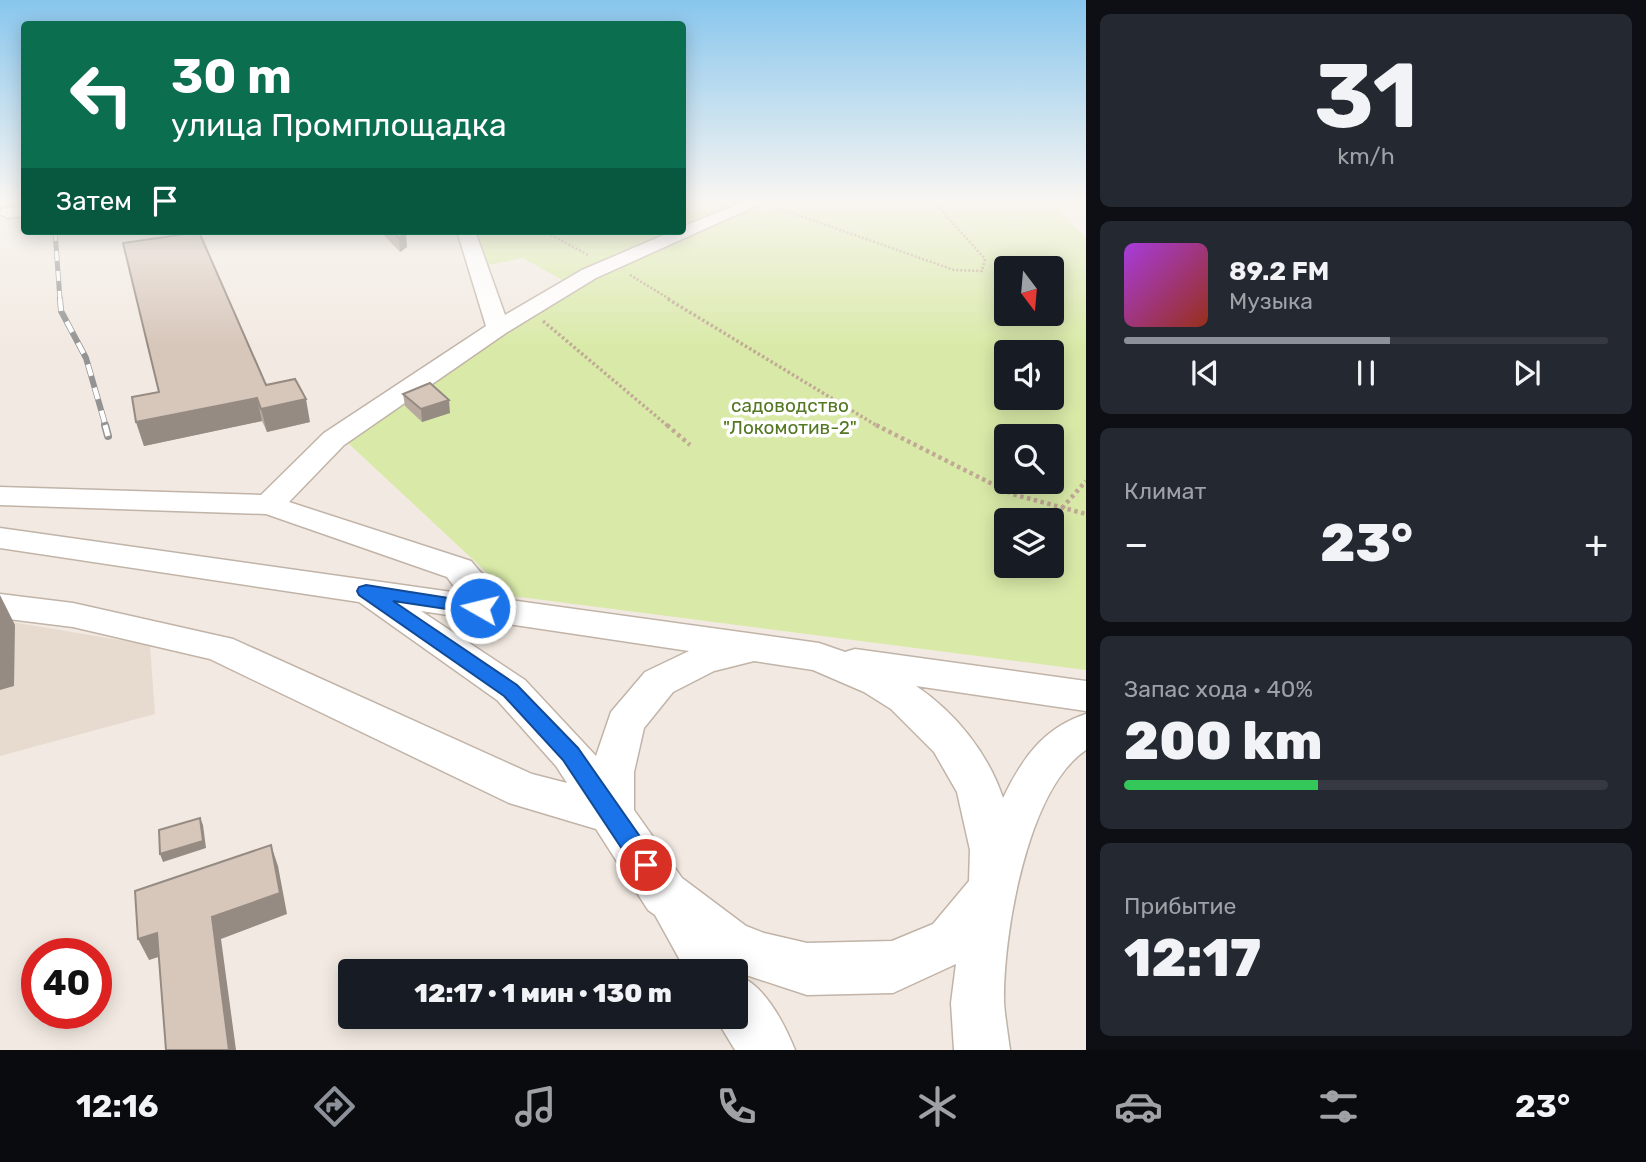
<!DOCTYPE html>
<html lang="ru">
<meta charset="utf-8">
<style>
body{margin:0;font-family:Rubik,sans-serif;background:#242831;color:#f1f3f6;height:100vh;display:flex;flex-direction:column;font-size:26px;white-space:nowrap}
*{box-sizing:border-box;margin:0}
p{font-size:23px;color:#9ea1a6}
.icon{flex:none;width:38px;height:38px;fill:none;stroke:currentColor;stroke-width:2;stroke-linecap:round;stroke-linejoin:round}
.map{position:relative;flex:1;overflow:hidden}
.drawer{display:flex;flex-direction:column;gap:14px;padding:14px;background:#0d0f14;width:560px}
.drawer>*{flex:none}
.guide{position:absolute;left:21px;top:21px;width:665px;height:214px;border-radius:7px;box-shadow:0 4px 18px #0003;background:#0b6e4f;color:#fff;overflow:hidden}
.needle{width:46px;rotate:164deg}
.buttons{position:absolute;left:994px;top:256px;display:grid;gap:14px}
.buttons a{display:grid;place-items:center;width:70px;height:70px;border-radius:7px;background:#171b24;box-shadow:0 4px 18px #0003;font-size:35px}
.speed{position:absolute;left:21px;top:938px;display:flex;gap:14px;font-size:35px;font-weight:700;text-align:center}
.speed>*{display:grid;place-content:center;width:91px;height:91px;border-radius:50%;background:#171b24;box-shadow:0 4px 18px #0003;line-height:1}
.speed .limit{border:10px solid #d22;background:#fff;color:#111}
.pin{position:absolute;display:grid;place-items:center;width:60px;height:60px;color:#fff;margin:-30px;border:4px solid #fff;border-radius:50%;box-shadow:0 2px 7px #0007}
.me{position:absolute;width:77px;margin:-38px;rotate:278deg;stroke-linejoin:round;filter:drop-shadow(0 0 5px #0008)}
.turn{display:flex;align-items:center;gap:24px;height:147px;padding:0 35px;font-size:32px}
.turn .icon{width:91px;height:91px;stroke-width:2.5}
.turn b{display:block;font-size:49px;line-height:60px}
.then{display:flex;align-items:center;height:66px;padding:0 35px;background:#0003;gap:14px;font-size:26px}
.big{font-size:52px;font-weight:800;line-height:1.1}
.drawer .widget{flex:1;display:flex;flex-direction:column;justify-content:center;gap:10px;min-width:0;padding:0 24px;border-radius:10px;background:#242831}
.drawer .dial{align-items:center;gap:0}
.dial b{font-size:91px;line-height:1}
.song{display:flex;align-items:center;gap:21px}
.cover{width:84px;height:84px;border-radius:10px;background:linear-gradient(135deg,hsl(280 70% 55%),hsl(10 70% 35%))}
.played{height:7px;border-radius:4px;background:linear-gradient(90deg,#8c9099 55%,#363941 55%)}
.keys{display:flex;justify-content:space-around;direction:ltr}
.heat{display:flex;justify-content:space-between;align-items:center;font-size:38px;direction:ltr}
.charge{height:10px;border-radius:5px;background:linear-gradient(90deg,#34c759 40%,#363941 0)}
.trip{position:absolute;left:338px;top:959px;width:410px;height:70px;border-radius:7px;background:#171b24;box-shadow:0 4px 18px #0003;font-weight:800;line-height:70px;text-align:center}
.tabs{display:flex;height:112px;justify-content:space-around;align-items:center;background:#090b0e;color:#9ea1a6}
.tabs .icon{width:49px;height:49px}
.tabs .current{color:#8c9099}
.tabs b{font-size:32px;color:#f1f3f6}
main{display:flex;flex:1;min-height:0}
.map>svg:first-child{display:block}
.residential{fill:#e7dbd0}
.green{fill:#d9eaa8;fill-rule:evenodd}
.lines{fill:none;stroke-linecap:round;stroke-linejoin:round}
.minor-casing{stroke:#c1b3a7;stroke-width:3}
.path-far2{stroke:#c1a995;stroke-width:2.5;stroke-dasharray:2 2;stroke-linecap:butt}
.path-far1{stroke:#c1a995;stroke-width:3.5;stroke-dasharray:2.5 2.5;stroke-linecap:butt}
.path{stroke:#c1a995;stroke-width:4.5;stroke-dasharray:3.5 3.5;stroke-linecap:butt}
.minor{fill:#fff;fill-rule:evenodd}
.rail-far2-casing{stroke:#939393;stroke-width:5}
.rail-far1-casing{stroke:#939393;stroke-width:6}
.rail-casing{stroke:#939393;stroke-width:8}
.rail-far2{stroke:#fff;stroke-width:3.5;stroke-dasharray:10;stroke-linecap:butt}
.rail-far1{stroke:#fff;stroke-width:4.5;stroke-dasharray:12;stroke-linecap:butt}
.rail{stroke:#fff;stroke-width:5;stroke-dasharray:15;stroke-linecap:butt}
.wall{fill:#b9aaa0}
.shaded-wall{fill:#968b82}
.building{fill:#d7c6ba;stroke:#968b82;stroke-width:2}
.route{fill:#1a73e8;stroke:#114b97;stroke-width:2}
.labels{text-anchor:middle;stroke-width:7;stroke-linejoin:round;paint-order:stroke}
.park-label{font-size:19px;fill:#547823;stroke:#fff}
</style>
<main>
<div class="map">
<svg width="1086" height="1050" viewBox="0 0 1086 1050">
<rect width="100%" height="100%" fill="#f2eae2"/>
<path class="residential" d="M0,620L150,645L155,714L0,756Z"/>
<path class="green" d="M683,200H1047L1086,238V670L512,596L348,443L528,316L575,287L523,258L484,266L472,231H682ZM1006,268H1052V313H1006ZM1006,352H1052V397H1006ZM1006,436H1052V481H1006ZM1006,520H1052V565H1006Z"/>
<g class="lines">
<g class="minor-casing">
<g id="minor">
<path d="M748,200H769L596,278L506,333L344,445L289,502L471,561L488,581L495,598L819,643L845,652L855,649L1086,681V711L916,686C955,712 988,753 1003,798C1022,759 1043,728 1086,714V750C1027,789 1003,935 1004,1002C1005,1018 1008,1034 1010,1050H954L951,1003L956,964L893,993L807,995L740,973L739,976C766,987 784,1023 795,1050H735L715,1017H735V971H686L655,915L648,910L596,829L509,803L210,659L73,627L0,618V594L73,603L233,639L532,774L567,783L556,766L497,700L359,602L0,548V528L459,593L447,577L266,514L0,505V487L261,495L324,433L486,326L457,231H475L505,315L582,270L673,231H682V227ZM421,611L689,651L645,672L611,712L596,756L525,680ZM754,661L813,670L864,692L891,709L934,752L957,792L970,850L969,881L933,924L892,941L807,943L764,933L746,926L682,878L634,810V772L644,728L673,692L714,671Z"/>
<path d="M24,206V216L8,218L0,214L2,209Z"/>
</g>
</g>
<g class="path-far2">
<path d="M775,207L954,270L982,271L985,259L932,200"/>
<path d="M544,231L588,255"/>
<path d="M630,275L671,300"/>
</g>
<g class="path-far1">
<path d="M668,299L879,427"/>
<path d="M543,321L669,427"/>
</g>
<g class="path">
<path d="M667,425L690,445"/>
<path d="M876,425L1012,494L1086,514"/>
<path d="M1062,508L1086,481"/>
</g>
<use href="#minor" class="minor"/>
<g class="rail-far2-casing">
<path id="rail-far2" d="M55,231L60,300"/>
</g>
<g class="rail-far1-casing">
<path id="rail-far1" d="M60,299L61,311L86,358L106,427"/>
</g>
<g class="rail-casing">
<path id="rail" d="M105,425L108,436"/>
</g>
<use href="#rail-far2" class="rail-far2"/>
<use href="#rail-far1" class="rail-far1"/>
<use href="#rail" class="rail"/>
</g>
<g class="wall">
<path d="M380,231H404L407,247L400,252Z"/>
<path d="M266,385L310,422L267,432L262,421L144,446L136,422Z"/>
<path d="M403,394L450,413L422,422L405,406Z"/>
</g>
<g class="shaded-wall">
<path d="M406,233L407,247L400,252L399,238Z"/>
<path d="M257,398L262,421L144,446L136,422Z"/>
<path d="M306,399L310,422L267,432L261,409Z"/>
<path d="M449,400L450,413L422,422L421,409Z"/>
<path d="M0,595L15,625L14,686L0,690Z"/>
<path d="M200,818L203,825L206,848L163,862L160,854Z"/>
<path d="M271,845L278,866L287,914L221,939L236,1050H229L212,917Z"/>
<path d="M157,933L168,954L149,960L138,939Z"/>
</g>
<g class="building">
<path d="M392,231H404L406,233L399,238Z"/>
<path d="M199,232L266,385L295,379L306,399L261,409L257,398L136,422L132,397L159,392L123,243Z"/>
<path d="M430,383L449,400L421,409L403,394Z"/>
<path d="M200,818L203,841L160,854L159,830Z"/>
<path d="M271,845L280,893L212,917L229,1050H166L157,933L138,939L135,891Z"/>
</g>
<linearGradient id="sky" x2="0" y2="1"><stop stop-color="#88c6ed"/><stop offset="0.58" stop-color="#f9f6f2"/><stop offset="1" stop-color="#f9f6f2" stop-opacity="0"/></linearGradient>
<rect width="1086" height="346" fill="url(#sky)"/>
<path class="route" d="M366,585L486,604L489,608L486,612L480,614L393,601L517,685L578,748L655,858L658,865L655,873L646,876L638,873L563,760L504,696L359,595L357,591L359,587Z"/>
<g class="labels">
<g class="park-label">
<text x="790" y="412">садоводство<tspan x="790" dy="22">"Локомотив-2"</tspan></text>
</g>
</g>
</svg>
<div class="buttons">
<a><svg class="needle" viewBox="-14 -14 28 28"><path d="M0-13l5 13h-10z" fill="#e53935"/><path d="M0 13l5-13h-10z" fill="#9ea1a6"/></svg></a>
<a><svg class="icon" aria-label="sound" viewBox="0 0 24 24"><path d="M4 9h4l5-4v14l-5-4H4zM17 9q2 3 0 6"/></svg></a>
<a><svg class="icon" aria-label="search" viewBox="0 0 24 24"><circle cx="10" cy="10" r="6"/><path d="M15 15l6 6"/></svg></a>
<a><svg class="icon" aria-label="layers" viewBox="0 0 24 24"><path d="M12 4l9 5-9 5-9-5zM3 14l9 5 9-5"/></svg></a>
</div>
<div class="speed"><div class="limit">40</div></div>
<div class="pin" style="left:646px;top:865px;background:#d93025"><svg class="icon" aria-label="arrive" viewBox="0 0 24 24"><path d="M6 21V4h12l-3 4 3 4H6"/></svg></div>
<svg class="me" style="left:480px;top:608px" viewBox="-20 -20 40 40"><circle r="17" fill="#1a73e8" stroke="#fff" stroke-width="3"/><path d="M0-11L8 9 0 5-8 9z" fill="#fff"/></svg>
<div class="trip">12:17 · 1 мин · 130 m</div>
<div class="guide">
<div class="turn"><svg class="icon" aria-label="left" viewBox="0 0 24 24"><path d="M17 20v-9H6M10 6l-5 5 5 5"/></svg><div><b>30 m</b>улица Промплощадка</div></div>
<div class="then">Затем<svg class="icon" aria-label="arrive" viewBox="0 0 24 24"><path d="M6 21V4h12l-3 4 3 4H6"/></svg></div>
</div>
</div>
<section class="drawer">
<div class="widget dial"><b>31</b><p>km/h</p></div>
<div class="widget">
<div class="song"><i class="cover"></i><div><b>89.2 FM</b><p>Музыка</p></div></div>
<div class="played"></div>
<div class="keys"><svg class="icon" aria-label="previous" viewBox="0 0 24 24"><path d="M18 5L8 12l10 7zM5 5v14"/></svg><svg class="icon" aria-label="pause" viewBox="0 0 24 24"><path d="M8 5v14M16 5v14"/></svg><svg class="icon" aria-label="next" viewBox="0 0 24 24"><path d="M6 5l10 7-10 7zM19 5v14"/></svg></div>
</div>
<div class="widget"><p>Климат</p>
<div class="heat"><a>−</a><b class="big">23°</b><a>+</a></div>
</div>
<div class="widget"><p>Запас хода · 40%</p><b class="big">200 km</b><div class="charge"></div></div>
<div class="widget"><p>Прибытие</p><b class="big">12:17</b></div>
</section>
</main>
<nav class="tabs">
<b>12:16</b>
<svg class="icon current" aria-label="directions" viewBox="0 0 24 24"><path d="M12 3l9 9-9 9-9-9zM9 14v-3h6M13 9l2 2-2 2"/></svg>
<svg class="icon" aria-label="music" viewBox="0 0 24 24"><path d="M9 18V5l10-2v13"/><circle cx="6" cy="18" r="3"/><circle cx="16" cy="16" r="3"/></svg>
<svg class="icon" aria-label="phone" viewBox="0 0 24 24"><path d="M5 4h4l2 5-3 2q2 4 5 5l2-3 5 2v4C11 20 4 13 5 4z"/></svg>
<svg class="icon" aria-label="climate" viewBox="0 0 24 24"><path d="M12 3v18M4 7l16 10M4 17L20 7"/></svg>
<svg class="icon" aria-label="car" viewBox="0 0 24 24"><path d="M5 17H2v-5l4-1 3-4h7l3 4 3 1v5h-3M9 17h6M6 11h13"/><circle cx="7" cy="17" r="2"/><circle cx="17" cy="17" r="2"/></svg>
<svg class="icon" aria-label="filters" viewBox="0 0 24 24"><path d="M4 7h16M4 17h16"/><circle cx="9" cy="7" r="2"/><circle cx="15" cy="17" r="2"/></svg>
<b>23°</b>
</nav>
